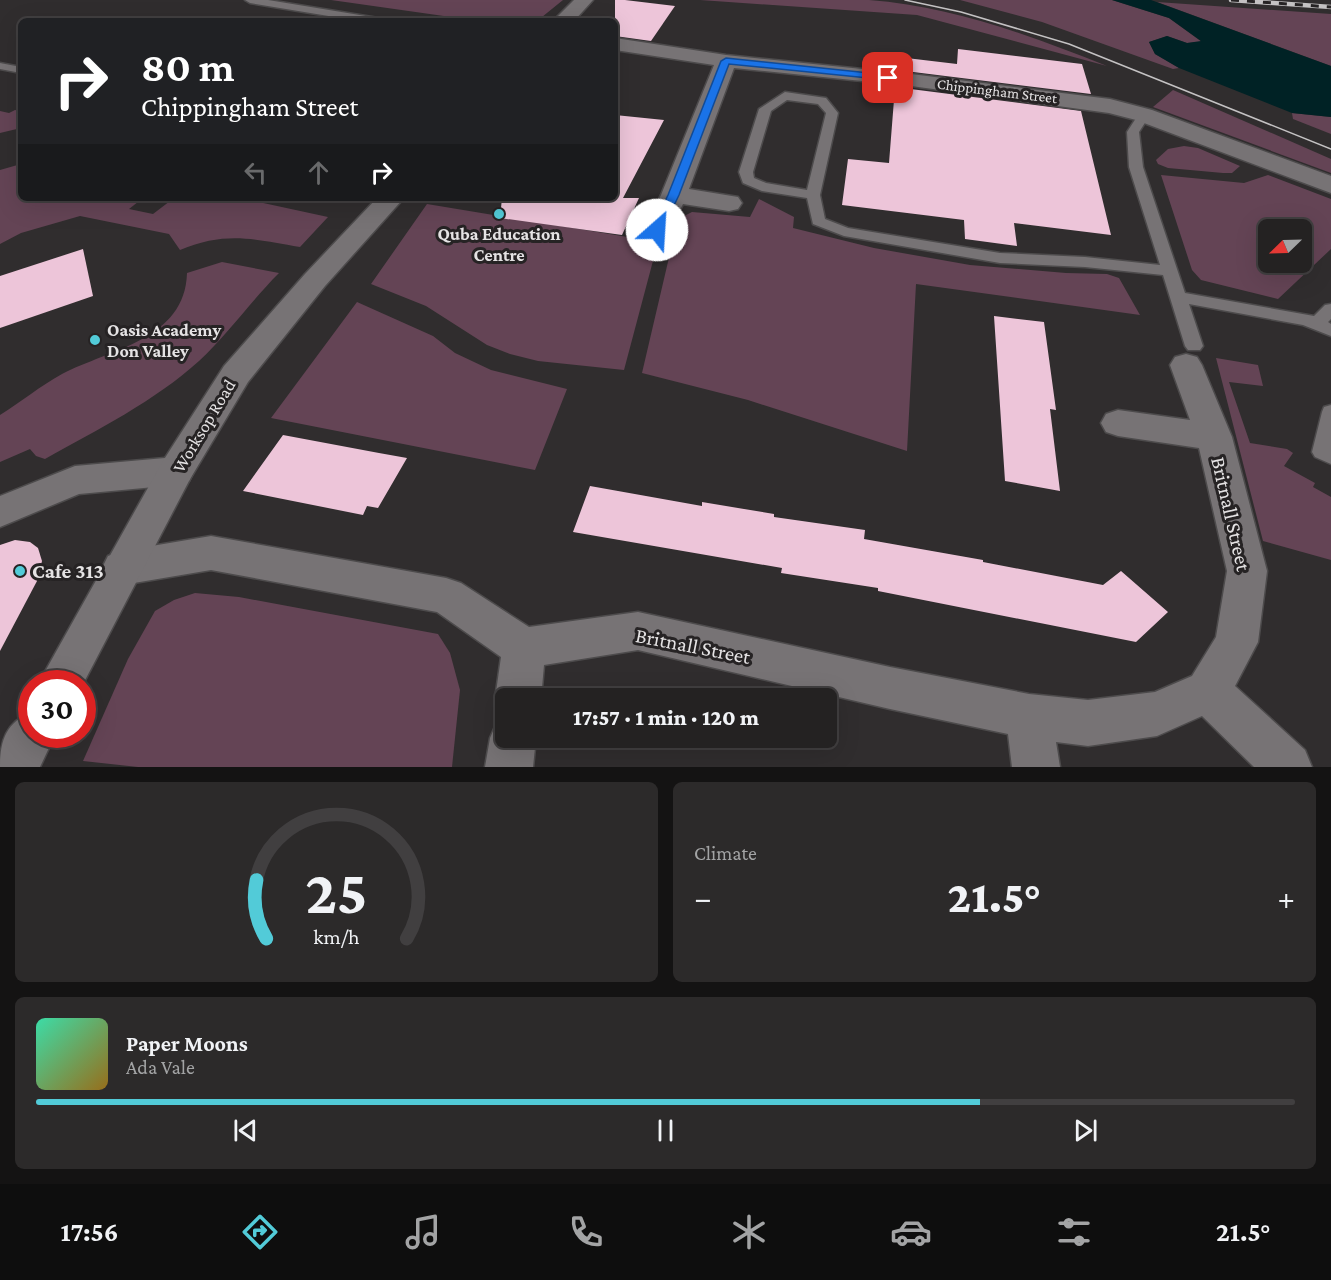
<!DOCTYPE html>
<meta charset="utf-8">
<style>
body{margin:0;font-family:"Crimson Pro",serif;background:#2c2a2a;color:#f1f3f6;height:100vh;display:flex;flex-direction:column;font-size:22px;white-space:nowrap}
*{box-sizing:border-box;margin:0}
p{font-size:20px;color:#a3a4a5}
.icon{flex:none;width:33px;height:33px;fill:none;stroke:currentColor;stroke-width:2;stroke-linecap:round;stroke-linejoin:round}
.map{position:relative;height:767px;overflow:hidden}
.panel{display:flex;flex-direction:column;gap:15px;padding:15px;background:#141313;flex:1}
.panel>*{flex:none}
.guide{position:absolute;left:18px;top:18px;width:600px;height:183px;border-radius:9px;box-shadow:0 6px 24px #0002,0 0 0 2px #413f40;background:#202124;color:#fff;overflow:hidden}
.needle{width:39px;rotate:247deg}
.buttons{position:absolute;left:1258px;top:219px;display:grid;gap:12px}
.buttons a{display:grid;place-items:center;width:54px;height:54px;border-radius:9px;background:#242222;box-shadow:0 6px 24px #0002,0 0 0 2px #413f40;font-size:30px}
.speed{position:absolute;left:18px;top:670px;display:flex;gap:12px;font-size:30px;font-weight:700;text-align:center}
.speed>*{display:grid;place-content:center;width:78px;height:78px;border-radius:50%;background:#242222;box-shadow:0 6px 24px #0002,0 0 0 2px #413f40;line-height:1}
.speed .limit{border:9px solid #d22;background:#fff;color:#111}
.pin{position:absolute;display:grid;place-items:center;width:51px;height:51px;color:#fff;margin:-26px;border-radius:12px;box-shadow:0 3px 9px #0006}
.me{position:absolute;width:66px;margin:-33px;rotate:26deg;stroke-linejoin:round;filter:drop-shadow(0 0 4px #0008)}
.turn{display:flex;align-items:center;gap:21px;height:126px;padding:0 24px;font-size:27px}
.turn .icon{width:78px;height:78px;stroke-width:2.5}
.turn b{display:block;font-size:42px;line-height:51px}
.lanes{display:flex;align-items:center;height:57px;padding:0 24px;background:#0003;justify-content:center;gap:30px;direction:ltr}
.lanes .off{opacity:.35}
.big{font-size:45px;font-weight:800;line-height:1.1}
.panel .tile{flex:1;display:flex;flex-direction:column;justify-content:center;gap:9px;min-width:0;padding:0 21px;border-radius:9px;background:#2c2a2a}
.panel .dial{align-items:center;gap:0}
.dial svg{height:156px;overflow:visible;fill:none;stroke:#413f40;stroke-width:7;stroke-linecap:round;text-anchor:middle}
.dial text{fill:#f1f3f6;stroke:none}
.song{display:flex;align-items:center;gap:18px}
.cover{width:72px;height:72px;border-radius:9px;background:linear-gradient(135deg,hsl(160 70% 55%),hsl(40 70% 35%))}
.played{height:6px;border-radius:3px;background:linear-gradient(90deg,#52cbd8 75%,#413f40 75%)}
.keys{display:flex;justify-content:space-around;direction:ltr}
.heat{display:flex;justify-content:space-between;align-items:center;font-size:33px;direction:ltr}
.panel .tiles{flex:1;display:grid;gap:15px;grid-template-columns:1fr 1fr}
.tile:last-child{grid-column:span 2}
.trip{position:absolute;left:495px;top:688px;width:342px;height:60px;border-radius:9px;background:#242222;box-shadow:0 6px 24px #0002,0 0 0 2px #413f40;font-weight:800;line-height:60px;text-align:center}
.tab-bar{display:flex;height:96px;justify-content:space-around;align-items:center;background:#0e0e0e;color:#a3a4a5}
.tab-bar .icon{width:42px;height:42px}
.tab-bar .selected{color:#52cbd8}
.tab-bar b{font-size:27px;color:#f1f3f6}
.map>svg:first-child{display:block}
.green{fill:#644455;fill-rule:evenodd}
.water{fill:#002225}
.building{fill:#edc5d9}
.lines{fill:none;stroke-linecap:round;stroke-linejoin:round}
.service-casing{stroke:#4d4b4c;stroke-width:3}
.minor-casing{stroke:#4d4b4c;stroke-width:3}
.secondary-casing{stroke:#4d4b4c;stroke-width:3}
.service{fill:#777375;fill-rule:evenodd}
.minor{fill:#777375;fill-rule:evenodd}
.secondary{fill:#777375;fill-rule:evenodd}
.tram{stroke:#c4c2c3;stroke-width:1.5}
.rail-casing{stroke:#c4c2c3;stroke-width:4.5}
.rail{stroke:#262324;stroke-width:3;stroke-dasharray:8;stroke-linecap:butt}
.route{fill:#1a73e8;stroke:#114b97;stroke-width:1.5}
.poi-dot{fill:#52cbd8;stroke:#262324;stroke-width:2}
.labels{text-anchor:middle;stroke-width:6;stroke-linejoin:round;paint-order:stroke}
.far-street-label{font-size:15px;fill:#e5e3e4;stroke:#262324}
.poi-label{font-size:18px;font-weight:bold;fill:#e5e3e4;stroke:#262324}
.street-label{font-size:18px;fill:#e5e3e4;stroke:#262324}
.near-street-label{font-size:21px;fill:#e5e3e4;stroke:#262324}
.near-poi-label{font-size:21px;font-weight:bold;fill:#e5e3e4;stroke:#262324;text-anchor:start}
</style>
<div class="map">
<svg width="1331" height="767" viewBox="0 0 1331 767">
<rect width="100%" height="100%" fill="#302d2e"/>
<g class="green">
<path d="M331,0H563L542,17L536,16L530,21H479Z"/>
<path d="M700,0C756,0 814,0 869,0C952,6 1031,36 1107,66L917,15Z"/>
<path d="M960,0H1112L1169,18L1202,42L1187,43L1167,36L1149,42L1155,54L1179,68L1173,69L1042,22Z"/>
<path d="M1157,2L1331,14V66Z"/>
<path d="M1173,90L1331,159V173L1153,107Z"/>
<path d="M15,110L21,111V128L0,133V111L9,113Z"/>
<path d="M1292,113L1331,117V134L1293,119Z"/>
<path d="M1184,146L1198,148L1240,166L1232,173H1223L1168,168L1158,164L1156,160L1168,149Z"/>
<path d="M21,164V198H143L129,209L153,214L174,198H240L328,217L300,247C253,239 226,231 180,250L169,234L80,216L21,233L0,244V170Z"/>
<path d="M1161,175L1244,183L1268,175L1331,199V249L1278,299L1201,280L1192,270ZM1269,230H1302V262H1269Z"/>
<path d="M759,199L794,217L793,228L874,248L970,265L1066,273L1107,274L1119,278L1140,315L916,284L907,451L748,400L642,373L678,219L692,212L750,217Z"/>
<path d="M427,204L658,242L624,370L538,361L510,354L487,345L426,306L371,284Z"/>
<path d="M222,262L279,273C251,301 228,334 199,361C155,401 97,430 45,459L36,456L30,449L0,462V415C21,402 40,386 62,374C110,349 185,340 187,273Z"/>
<path d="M357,302L433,336L455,353L491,370L567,389L535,470L271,418Z"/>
<path d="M1216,358L1258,365L1263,386L1229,382L1250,443L1287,449L1293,453L1284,466L1315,483L1313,487L1331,497V560L1263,541Z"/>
<path d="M195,593L239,597L438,634L450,653L460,690L452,767H138L83,761L128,659L155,611L174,600Z"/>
</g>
<path class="water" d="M1112,0H1151L1331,66V117L1292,113L1179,68L1155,54L1149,42L1167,36L1187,43L1201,41L1169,18Z"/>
<g class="building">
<path d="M615,0H625L675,6L651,41L615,36Z"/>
<path d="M958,49L1082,64L1091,94L897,70L898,57L957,64Z"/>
<path d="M895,87L1081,111L1111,235L1014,223L1017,246L965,239L964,220L842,205L848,159L889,163Z"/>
<path d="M615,115L664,120L623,198H639L622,235L500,218L502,198H615Z"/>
<path d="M83,249L93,296L0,328V276Z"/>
<path d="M994,316L1044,322L1056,410L1050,409L1060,491L1005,481Z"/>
<path d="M283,435L379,453L407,458L378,508L367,506L363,515L243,491Z"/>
<path d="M590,486L702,506V502L774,514V517L865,530L864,539L983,560V562L1103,585L1121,571L1168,612L1136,642L878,591V588L781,573L782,568L573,532Z"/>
<path d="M15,540L30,542L38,548L42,561L37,581L0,651V545Z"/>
</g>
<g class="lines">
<g class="service-casing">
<g id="service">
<path d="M245,0H268L378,18L383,21H359L250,3Z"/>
<path d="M0,63L21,67V73L0,69Z"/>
<path d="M785,92L826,98L838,113L820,195L825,219L848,228L1000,253L1085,257L1160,265L1129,167L1127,132L1140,112H1148L1150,115L1139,132L1143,167L1185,293L1314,316L1325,305L1331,304V319L1328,322L1331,324V336L1303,325L1189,304L1203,346L1200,350H1188L1185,346L1163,275L1085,267L1000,263L844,236L813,224L807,198L762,191L743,183L739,172L759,109ZM787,100L818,104L826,113L807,190L766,183L754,178L753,172L771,111Z"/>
<path d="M1331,405V464L1315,457L1312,452L1322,412L1324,407Z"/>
</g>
</g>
<g class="minor-casing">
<g id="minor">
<path d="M615,38L726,55L911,74L1110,99L1152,110L1331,176V193L1136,120L1109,113L911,86L734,68L689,189L738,197L742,203L738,209L729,211L683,204L667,236L657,238L647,236L643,230L661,195L714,65L615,50Z"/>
<path d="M1186,354L1197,357L1202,365L1232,437L1267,571L1258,642L1235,686L1305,750L1312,767H1254L1202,716L1157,736L1088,746L1056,742L1060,767H1012L1008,734L890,709L638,650L544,665L541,699H506V716L502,714L495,699L501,657L437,612L211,570L122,585L108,580L102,568L108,556L122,551L211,536L446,578L461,583L529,627L638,612L890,667L1029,694L1088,700L1155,692L1192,676L1216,637L1227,571L1199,448L1118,436L1106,432L1101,423L1106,414L1118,410L1190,420L1170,365L1175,357Z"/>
<path d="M176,457L189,461L194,471L189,481L176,485L79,494L0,527V496L75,466Z"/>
<path d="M506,718V738H536L533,767H485L490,738L497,722Z"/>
</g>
</g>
<g class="secondary-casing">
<g id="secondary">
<path d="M574,0H593L574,21H553Z"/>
<path d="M377,198H404L325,286L248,382L190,479L82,686V684H38L163,461L224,366L305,274Z"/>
<path d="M32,712V735H55L40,767H0C0,741 6,722 32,712Z"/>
</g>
</g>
<use href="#service" class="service"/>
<use href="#minor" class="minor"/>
<use href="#secondary" class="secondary"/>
<path class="tram" d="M905,0L961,12L1069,44L1331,149"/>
<g class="rail-casing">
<path id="rail" d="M1231,0L1331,7"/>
</g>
<use href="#rail" class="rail"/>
</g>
<path class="route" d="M726,58L888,75L892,78L888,80L729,64L679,195L661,233H653L651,230L668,195L721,61Z"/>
<g class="poi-dot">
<circle cx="499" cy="214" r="6"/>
<circle cx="95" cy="340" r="6"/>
<circle cx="20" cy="571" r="6"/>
</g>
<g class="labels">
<g class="far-street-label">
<text transform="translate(997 91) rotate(7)" y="5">Chippingham Street</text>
</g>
<g class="poi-label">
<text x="499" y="240">Quba Education<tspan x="499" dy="21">Centre</tspan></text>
<text x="107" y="336" text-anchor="start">Oasis Academy<tspan x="107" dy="21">Don Valley</tspan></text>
</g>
<g class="street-label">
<text transform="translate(204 426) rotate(-59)" y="6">Worksop Road</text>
</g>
<g class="near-street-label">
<text transform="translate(1231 514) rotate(77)" y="7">Britnall Street</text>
<text transform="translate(693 646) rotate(11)" y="7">Britnall Street</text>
</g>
<g class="near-poi-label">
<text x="32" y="578">Cafe 313</text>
</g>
</g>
</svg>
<div class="buttons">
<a><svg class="needle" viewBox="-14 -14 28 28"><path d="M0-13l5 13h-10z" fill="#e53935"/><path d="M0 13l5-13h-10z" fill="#a3a4a5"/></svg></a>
</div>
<div class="speed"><div class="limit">30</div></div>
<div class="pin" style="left:888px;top:78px;background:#d93025"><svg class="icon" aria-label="arrive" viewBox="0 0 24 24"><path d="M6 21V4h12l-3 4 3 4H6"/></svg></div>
<svg class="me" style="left:657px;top:230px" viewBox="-20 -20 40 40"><circle r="19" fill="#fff"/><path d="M0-13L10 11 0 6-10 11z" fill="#1a73e8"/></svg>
<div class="trip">17:57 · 1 min · 120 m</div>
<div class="guide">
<div class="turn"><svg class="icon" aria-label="right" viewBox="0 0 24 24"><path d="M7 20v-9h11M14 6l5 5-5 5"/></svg><div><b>80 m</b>Chippingham Street</div></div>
<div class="lanes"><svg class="icon off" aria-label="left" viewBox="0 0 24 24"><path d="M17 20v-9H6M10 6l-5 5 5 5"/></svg><svg class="icon off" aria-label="ahead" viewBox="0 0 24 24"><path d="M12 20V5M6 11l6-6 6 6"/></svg><svg class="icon" aria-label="right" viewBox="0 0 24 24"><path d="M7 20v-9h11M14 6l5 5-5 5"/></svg></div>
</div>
</div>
<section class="panel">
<div class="tiles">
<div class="tile dial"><svg viewBox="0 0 100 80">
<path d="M14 69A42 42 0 1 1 86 69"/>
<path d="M14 69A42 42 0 0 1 9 39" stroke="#52cbd8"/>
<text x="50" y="56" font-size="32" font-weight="700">25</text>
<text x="50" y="72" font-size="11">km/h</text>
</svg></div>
<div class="tile"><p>Climate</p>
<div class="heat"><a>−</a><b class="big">21.5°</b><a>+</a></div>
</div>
<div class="tile">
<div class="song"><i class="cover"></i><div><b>Paper Moons</b><p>Ada Vale</p></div></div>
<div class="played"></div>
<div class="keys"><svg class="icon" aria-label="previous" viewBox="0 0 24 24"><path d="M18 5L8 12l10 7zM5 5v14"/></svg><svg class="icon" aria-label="pause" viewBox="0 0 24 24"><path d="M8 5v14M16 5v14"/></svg><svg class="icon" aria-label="next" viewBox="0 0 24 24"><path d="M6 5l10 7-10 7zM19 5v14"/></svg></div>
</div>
</div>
</section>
<nav class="tab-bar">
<b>17:56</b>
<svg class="icon selected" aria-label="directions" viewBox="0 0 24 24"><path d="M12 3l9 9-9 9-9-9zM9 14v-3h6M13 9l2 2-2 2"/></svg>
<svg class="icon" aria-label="music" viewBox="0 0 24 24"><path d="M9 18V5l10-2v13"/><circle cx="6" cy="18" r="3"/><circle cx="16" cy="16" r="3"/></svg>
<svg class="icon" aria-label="phone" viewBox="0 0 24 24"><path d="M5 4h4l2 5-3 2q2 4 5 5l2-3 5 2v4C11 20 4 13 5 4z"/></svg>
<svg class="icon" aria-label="climate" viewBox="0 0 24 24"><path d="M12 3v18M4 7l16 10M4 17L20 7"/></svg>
<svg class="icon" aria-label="car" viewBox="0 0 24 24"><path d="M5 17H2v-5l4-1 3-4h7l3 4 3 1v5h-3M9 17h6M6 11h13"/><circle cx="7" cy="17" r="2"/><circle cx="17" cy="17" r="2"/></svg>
<svg class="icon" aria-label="filters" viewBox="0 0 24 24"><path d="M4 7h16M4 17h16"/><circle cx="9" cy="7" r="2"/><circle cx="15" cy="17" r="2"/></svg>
<b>21.5°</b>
</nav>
